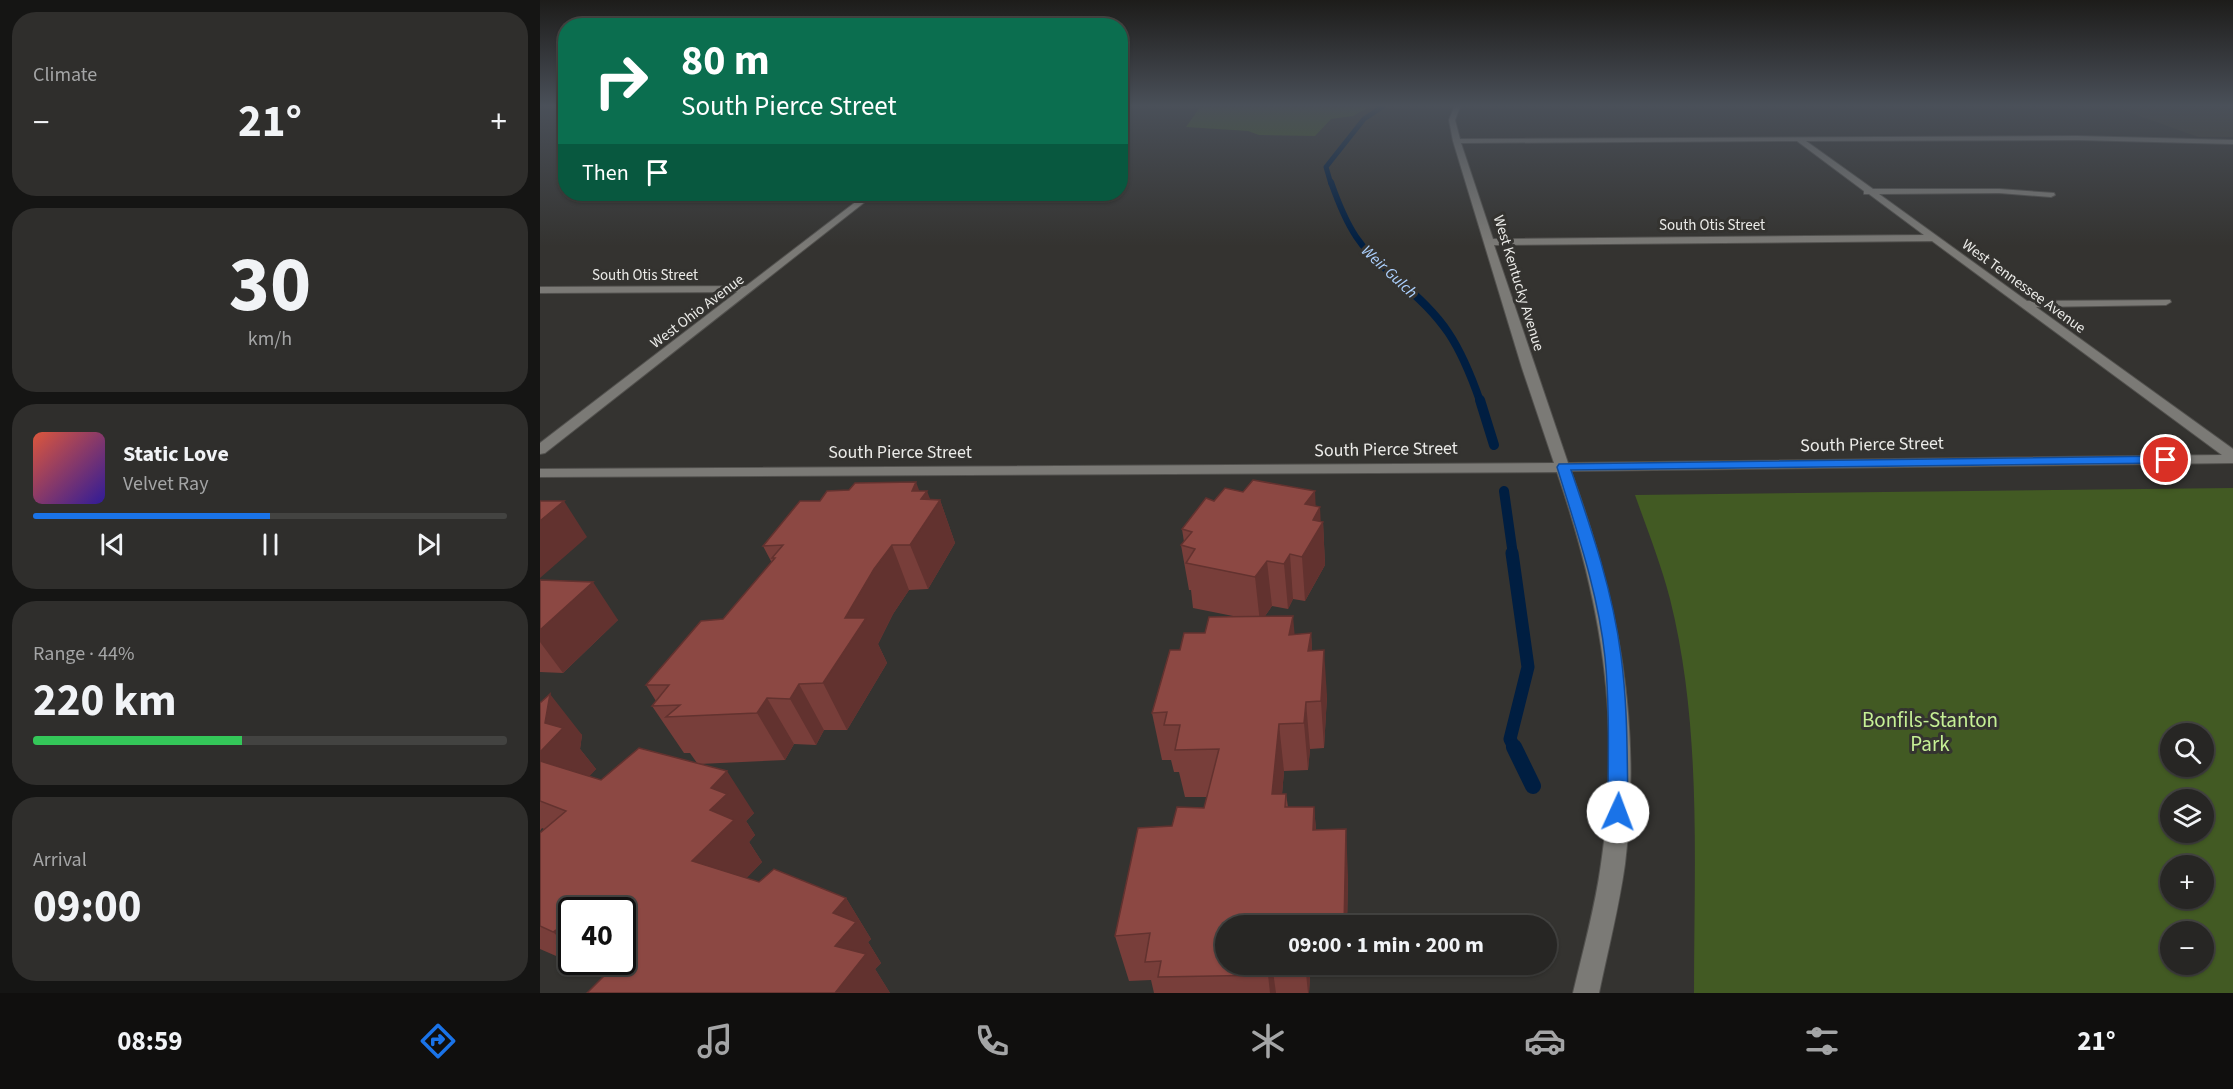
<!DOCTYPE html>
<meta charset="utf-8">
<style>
body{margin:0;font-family:"Source Sans 3",sans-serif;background:#2f2e2c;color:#f1f3f6;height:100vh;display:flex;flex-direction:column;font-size:22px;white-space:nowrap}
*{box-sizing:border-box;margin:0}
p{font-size:20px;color:#a4a5a6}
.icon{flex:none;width:33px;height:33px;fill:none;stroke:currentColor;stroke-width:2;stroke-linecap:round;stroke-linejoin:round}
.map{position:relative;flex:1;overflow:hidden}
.sheet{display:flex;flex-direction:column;gap:12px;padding:12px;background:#151514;width:540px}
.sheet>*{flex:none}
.hud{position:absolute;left:18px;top:18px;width:570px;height:183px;border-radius:24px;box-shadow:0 2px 4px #0004,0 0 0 2px #434341;background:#0b6e4f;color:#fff;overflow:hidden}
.controls{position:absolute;left:1620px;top:723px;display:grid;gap:12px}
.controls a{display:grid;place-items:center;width:54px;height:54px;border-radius:50%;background:#272624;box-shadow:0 2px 4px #0004,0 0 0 2px #434341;font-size:30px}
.speed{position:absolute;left:18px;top:897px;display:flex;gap:12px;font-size:30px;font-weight:700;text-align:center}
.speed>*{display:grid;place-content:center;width:78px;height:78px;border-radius:50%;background:#272624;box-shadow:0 2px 4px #0004,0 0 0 2px #434341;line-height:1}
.speed .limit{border:3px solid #111;border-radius:9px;background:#fff;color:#111}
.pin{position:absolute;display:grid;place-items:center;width:51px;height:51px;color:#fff;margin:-26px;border:3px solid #fff;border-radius:50%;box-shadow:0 2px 6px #0007}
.me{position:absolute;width:66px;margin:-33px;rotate:2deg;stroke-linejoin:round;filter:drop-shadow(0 0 4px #0008)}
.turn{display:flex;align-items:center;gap:21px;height:126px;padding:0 24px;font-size:27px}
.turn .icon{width:78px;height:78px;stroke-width:2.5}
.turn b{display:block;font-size:42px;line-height:51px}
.then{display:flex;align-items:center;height:57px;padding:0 24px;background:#0003;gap:12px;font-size:22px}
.big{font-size:45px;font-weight:700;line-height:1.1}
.sheet .card{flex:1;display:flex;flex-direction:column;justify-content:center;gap:9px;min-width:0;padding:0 21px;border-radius:24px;background:#2f2e2c}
.sheet .dial{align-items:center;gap:0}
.dial b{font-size:78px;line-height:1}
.song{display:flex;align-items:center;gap:18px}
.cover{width:72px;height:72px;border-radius:9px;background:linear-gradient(135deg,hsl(10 70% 55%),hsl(250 70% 35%))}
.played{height:6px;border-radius:3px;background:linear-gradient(90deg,#1a73e8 50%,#434341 50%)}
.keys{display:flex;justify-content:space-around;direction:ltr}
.heat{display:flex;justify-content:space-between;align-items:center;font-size:33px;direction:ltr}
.charge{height:9px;border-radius:4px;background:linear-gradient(90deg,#34c759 44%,#434341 0)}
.trip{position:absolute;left:675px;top:915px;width:342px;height:60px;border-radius:30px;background:#272624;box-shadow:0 2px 4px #0004,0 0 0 2px #434341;font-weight:700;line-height:60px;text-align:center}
.menu{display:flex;height:96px;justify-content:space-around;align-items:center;background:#100f0e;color:#a4a5a6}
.menu .icon{width:42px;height:42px}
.menu .selected{color:#1a73e8}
.menu b{font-size:27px;color:#f1f3f6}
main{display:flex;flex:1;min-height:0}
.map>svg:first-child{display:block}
.built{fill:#3f3c33}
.green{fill:#425a23;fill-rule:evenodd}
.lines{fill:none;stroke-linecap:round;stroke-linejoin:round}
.stream-far5{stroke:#001e41;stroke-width:5}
.stream-far4{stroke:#001e41;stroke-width:6}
.stream-far3{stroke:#001e41;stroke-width:8}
.stream-far2{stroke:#001e41;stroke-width:10}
.stream-far1{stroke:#001e41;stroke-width:13}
.stream{stroke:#001e41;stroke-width:16}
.minor-casing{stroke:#52514e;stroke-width:2}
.minor{fill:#7b7a76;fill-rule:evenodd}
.wall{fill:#783e3a}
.shaded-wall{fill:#62322f}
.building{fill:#8c4843;stroke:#62322f;stroke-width:1.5}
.route{fill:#1a73e8;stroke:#114b97;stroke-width:1.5}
.labels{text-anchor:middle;stroke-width:6;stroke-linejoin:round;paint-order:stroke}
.far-street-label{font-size:15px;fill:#ebebe8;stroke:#343330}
.far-water-label{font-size:16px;font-style:italic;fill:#acd0fd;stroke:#343330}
.street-label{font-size:18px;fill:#ebebe8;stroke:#343330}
.near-park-label{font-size:21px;fill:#c5ef95;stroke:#343330}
</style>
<main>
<section class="sheet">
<div class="card"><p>Climate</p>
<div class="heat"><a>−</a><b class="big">21°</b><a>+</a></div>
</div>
<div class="card dial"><b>30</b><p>km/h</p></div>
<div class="card">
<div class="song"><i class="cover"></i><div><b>Static Love</b><p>Velvet Ray</p></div></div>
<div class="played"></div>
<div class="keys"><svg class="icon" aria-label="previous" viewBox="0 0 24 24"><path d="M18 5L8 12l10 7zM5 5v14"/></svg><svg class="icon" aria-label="pause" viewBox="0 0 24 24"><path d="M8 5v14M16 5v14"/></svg><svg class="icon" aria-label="next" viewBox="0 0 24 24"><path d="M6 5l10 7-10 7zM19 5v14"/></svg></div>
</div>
<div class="card"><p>Range · 44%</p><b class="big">220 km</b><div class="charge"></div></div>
<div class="card"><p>Arrival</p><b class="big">09:00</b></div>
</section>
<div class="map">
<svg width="1693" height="993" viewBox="0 0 1693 993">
<rect width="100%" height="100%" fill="#343330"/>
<path class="built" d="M1574,107H1693V137H1658Z"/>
<g class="green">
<path d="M660,107H829L813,116L791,119L775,136L719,135L708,131L646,127Z"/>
<path d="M1693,488V993H1154C1154,862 1162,727 1130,599C1121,564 1107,529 1095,495ZM1630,734H1664V766H1630ZM1630,800H1664V832H1630ZM1630,866H1664V898H1630ZM1630,932H1664V964H1630Z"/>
</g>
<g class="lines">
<path class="stream-far5" d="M791,184L786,167L824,119L842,107"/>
<path class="stream-far4" d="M791,182C807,228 820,250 858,280"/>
<path class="stream-far3" d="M856,279C904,317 920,344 940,401"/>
<g class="stream-far2">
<path d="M940,400L954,445"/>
<path d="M964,491L973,555"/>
</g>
<path class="stream-far1" d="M972,553L988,667L970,739L975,749"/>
<path class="stream" d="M974,747L993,786"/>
<g class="minor-casing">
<g id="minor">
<path d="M914,107H920L915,120L920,139L1537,136L1693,140V144L1537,140L1266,141L1333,189H1459L1514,193L1515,195L1511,197L1459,193L1339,194L1487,301L1630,300L1631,302L1626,305L1496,307L1693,449V463L1031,471C1079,603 1102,723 1085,864C1079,907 1068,950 1059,993H1033C1043,950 1055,908 1061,864C1082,725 1062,604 1017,472L0,477V469L1014,463L982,368L913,141L909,120ZM1257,141L1324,191V194H1329L1384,235L953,239L921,143ZM1392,241L1682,455L1028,463L954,245Z"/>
<path d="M326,194H335L5,453L0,454V443L197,292L0,293V287L206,286Z"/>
</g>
</g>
<use href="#minor" class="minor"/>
</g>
<g class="wall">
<path d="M380,491L390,500H400L415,543L388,589L369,590L353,614L338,644L347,663L307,730H284L276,745L254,744L245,760L159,764L214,813L206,821L215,835L209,842L222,862L206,878L219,882L306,898L331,939L328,942L341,963L335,969L350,993H47L76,963L74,962H82V910H32V962H67L53,972L0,949V833L4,829L2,828L0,831V703L42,735L40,749L56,769L49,776L61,780L157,763L150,753H144L112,706L116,701L106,685L183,619L232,563L223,546L280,501Z"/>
<path d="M703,492L780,507V521L783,522L785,565L765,601L753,599L748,609L732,606L725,616L755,635L771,633L772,651L787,696L784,748L770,749L768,770L744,771L742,794H746L748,807H774L776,830L808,876L807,926H686V964H806V975H770L769,993H614L611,980L589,981L575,936L632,826L664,808L667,797H645L639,772H634L631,760H622L612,713L640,650L693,616L653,608L651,590H649L641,545L644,542L642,529L674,501Z"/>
<path d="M0,580L78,620L23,673L0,672Z"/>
</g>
<g class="shaded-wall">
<path d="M376,482L382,498L387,491L394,509L400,500L415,543L388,589L370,545L372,491Z"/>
<path d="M775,491L776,513L780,507L781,526L783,522L785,565L765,601L762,557L765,504Z"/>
<path d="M24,501L47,537L0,578V521Z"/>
<path d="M352,545L369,590L353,614L338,644L347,663L307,730L283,683L305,618L334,569Z"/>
<path d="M750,554L753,599L748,609L744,564Z"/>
<path d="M727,561L732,606L720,623L715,577Z"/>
<path d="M53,582L78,620L23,673L0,642V630Z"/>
<path d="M753,616L757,662L749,635Z"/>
<path d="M771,633L774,679L768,651Z"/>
<path d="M784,650L787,696L784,748L781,701Z"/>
<path d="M259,684L284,730L276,745L250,699Z"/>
<path d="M10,694L42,735L40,749L56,769L28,800L0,767V752Z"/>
<path d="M227,698L254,744L245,760L217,713Z"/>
<path d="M766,702L770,749L768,770L764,723Z"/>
<path d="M739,724L744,771L738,841L732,794Z"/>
<path d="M187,771L214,813L206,821L215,835L209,842L222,862L183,903L152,861L170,810L171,788Z"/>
<path d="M774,807L778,854L773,830Z"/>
<path d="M806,829L808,876L807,926H804Z"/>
<path d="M306,898L331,939L328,942L341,963L335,969L350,993H295V946L293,913Z"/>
<path d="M32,919V950L13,932Z"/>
<path d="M42,962H67L53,972Z"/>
<path d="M729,964H732L736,993H730L728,975Z"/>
<path d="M765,964H769L770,975L769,993H768Z"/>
</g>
<g class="building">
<path d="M713,480L775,491L765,504L780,507L773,520L783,522L762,557L750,554L744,564L727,561L715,577L646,563L655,549L641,545L652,532L642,529L666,498L674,501L685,488L703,492Z"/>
<path d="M376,482L372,491H387L381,499L400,500L370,545H352L334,569L305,618H326L283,683L259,684L250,699L227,698L217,713L126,717L140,705L112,706L129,685H106L161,621L183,619L235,558H232L243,545L223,546L260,501H280L287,491L309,490L315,483Z"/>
<path d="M0,501H24L0,521Z"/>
<path d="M0,580L53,582L0,630Z"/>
<path d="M753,616L749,635L771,633L768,651L784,650L781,701L766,702L764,723L739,724L732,794H746L745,807H774L773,830L806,829L804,926H686V964H729L728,975L618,977L621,961L605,962L610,933L575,936L598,828L632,826L637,807L664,808L679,749L635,750L640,725H624L627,712L612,713L630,650H640L644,633H665L669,617Z"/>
<path d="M10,694L5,723L23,728L0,752V703Z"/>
<path d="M99,748L187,771L171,788L187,794L170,810L194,820L152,861L219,882L234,869L306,898L293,913L316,922L295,946L326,954L295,993H47L78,962H82V957L89,950L82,946V910H32V919L13,932L0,926V833L26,811L0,801V761L61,780Z"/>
</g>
<linearGradient id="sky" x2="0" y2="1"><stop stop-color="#1d1c1a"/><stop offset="0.43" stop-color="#4a5059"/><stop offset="1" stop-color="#4a5059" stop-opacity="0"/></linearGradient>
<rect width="1693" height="246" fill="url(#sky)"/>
<path class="route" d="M1626,456L1630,457L1632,460L1630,463L1031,470C1052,531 1073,592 1081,656C1088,708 1087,760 1088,812L1085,818L1078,821L1071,818L1068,812C1068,761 1070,708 1065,657C1058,591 1036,529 1017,467L1019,464Z"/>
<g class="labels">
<g class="far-street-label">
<text x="1172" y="230">South Otis Street</text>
<text x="105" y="280">South Otis Street</text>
<text transform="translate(979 283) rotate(73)" y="5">West Kentucky Avenue</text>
<text transform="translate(1484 286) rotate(36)" y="5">West Tennessee Avenue</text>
<text transform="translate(157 311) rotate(-37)" y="5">West Ohio Avenue</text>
</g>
<g class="far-water-label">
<text transform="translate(850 271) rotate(43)" y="6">Weir Gulch</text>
</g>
<g class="street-label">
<text transform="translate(1332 444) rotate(-1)" y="6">South Pierce Street</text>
<text transform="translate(846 449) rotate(-1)" y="6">South Pierce Street</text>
<text x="360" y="458">South Pierce Street</text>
</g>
<g class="near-park-label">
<text x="1390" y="727">Bonfils-Stanton<tspan x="1390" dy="24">Park</tspan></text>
</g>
</g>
</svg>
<div class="controls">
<a><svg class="icon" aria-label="search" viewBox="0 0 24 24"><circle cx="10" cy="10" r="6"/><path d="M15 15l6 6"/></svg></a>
<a><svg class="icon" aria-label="layers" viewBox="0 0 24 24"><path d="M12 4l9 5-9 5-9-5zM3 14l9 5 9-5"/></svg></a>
<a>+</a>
<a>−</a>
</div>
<div class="speed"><div class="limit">40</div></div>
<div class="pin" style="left:1626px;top:460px;background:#d93025"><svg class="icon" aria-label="arrive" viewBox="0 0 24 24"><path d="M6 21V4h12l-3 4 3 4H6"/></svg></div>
<svg class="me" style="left:1078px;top:812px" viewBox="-20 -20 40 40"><circle r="19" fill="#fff"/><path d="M0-13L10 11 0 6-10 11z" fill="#1a73e8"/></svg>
<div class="trip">09:00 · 1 min · 200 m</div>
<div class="hud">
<div class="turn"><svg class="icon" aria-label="right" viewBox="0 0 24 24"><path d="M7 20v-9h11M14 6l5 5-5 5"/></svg><div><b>80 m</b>South Pierce Street</div></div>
<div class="then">Then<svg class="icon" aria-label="arrive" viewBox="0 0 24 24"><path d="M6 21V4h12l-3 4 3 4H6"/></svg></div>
</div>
</div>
</main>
<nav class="menu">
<b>08:59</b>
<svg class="icon selected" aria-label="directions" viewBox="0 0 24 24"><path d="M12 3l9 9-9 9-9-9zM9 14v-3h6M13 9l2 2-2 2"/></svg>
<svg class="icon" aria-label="music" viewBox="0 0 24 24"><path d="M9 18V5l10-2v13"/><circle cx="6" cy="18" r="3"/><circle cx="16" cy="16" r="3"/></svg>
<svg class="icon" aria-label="phone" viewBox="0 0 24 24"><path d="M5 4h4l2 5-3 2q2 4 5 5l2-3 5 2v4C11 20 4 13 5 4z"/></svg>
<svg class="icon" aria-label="climate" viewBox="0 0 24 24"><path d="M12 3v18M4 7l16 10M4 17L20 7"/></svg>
<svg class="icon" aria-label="car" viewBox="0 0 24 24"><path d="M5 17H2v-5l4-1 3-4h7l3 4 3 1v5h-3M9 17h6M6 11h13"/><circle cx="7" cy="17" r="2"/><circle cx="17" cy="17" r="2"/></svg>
<svg class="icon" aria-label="filters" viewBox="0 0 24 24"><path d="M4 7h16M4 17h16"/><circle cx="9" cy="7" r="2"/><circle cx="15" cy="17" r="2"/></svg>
<b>21°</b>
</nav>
